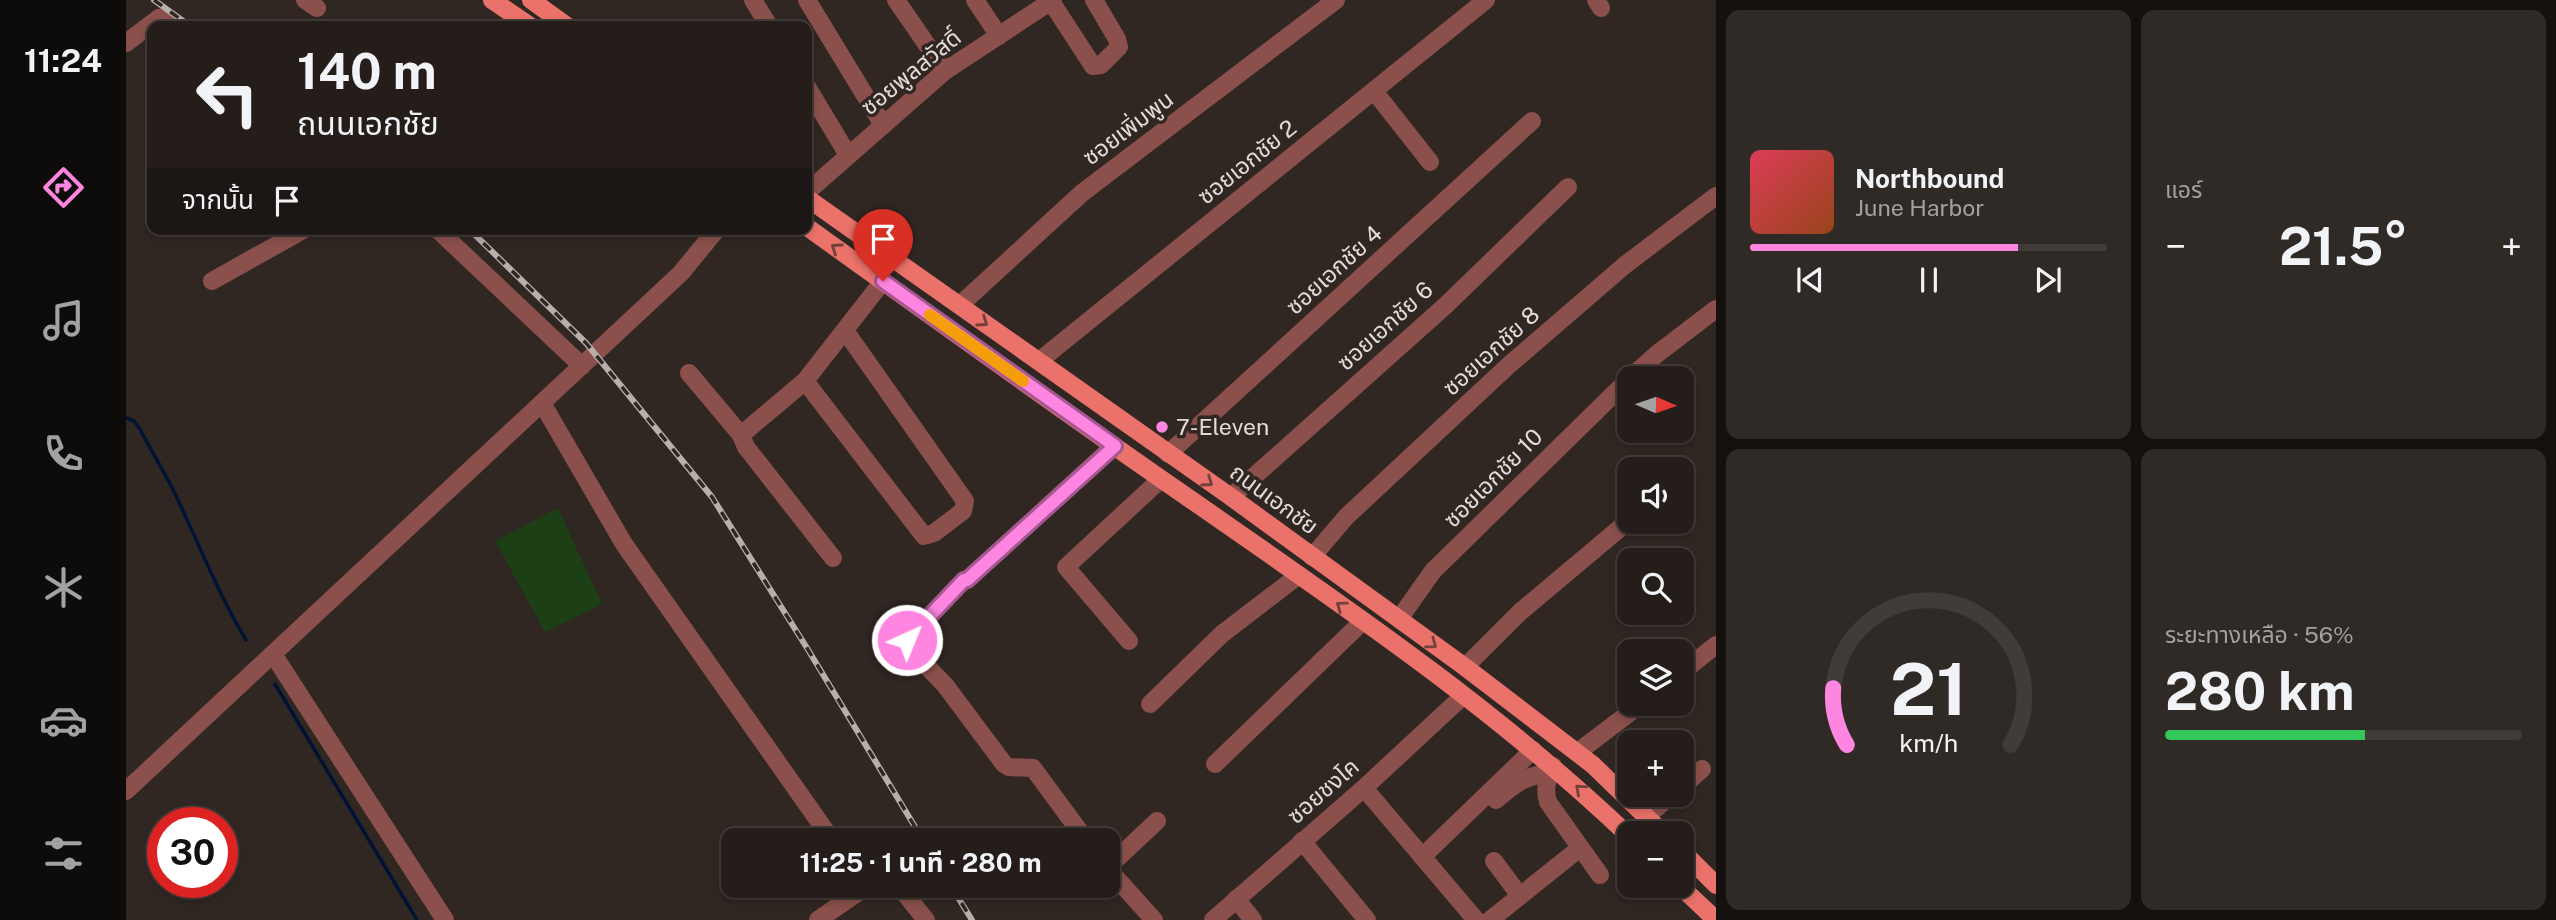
<!DOCTYPE html>
<html lang="th">
<meta charset="utf-8">
<style>
body{margin:0;font-family:"Public Sans","Noto Sans Thai",sans-serif;background:#302a27;color:#f1f3f6;height:100vh;display:flex;flex-direction:column;font-size:26px;white-space:nowrap}
*{box-sizing:border-box;margin:0}
p{font-size:23px;color:#a3a2a2}
.icon{flex:none;width:38px;height:38px;fill:none;stroke:currentColor;stroke-width:2;stroke-linecap:round;stroke-linejoin:round}
.map{position:relative;flex:1;overflow:hidden}
.side{display:flex;flex-direction:column;gap:10px;padding:10px;background:#14100e;width:840px}
.side>*{flex:none}
.hud{position:absolute;left:21px;top:21px;width:665px;height:214px;border-radius:14px;box-shadow:0 4px 10px #0003,0 0 0 2px #413b39;background:#241d1a;color:#f1f3f6;overflow:hidden}
.needle{width:46px;rotate:92deg}
.fabs{position:absolute;left:1491px;top:366px;display:grid;gap:14px}
.fabs a{display:grid;place-items:center;width:77px;height:77px;border-radius:14px;background:#241d1a;box-shadow:0 4px 10px #0003,0 0 0 2px #413b39;font-size:35px}
.speed{position:absolute;left:21px;top:807px;display:flex;gap:14px;font-size:35px;font-weight:700;text-align:center}
.speed>*{display:grid;place-content:center;width:91px;height:91px;border-radius:50%;background:#241d1a;box-shadow:0 4px 10px #0003,0 0 0 2px #413b39;line-height:1}
.speed .limit{border:10px solid #d22;background:#fff;color:#111}
.pin{position:absolute;display:grid;place-items:center;width:60px;height:60px;color:#fff;margin:-72px -30px;border-radius:50% 50% 50% 0;rotate:-45deg;box-shadow:0 0 7px #0007}
.pin .icon{rotate:45deg}
.me{position:absolute;width:77px;margin:-38px;rotate:44deg;stroke-linejoin:round;filter:drop-shadow(0 0 5px #0008)}
.turn{display:flex;align-items:center;gap:24px;height:147px;padding:0 35px;font-size:32px}
.turn .icon{width:91px;height:91px;stroke-width:2.5}
.turn b{display:block;font-size:49px;line-height:60px}
.then{display:flex;align-items:center;height:66px;padding:0 35px;background:#0003;gap:14px;font-size:26px}
.big{font-size:52px;font-weight:700;line-height:1.1}
.side .tile{flex:1;display:flex;flex-direction:column;justify-content:center;gap:10px;min-width:0;padding:0 24px;border-radius:14px;background:#302a27}
.side .dial{align-items:center;gap:0}
.dial svg{height:182px;overflow:visible;fill:none;stroke:#413b39;stroke-width:7;stroke-linecap:round;text-anchor:middle}
.dial text{fill:#f1f3f6;stroke:none}
.song{display:flex;align-items:center;gap:21px}
.cover{width:84px;height:84px;border-radius:10px;background:linear-gradient(135deg,hsl(350 70% 55%),hsl(20 70% 35%))}
.played{height:7px;border-radius:4px;background:linear-gradient(90deg,#fe86e1 75%,#413b39 75%)}
.keys{display:flex;justify-content:space-around;direction:ltr}
.heat{display:flex;justify-content:space-between;align-items:center;font-size:38px;direction:ltr}
.charge{height:10px;border-radius:5px;background:linear-gradient(90deg,#34c759 56%,#413b39 0)}
.side .tiles{flex:1;display:grid;gap:10px;grid-template-columns:repeat(2,1fr)}
.trip{position:absolute;left:595px;top:828px;width:399px;height:70px;border-radius:14px;background:#241d1a;box-shadow:0 4px 10px #0003,0 0 0 2px #413b39;font-weight:700;line-height:70px;text-align:center}
main{display:flex;flex:1;min-height:0}
.tabs{display:flex;flex-direction:column;width:126px;justify-content:space-around;align-items:center;background:#0e0c0a;color:#a3a2a2}
.tabs .icon{width:49px;height:49px}
.tabs .on{color:#fe86e1}
.tabs b{font-size:32px;color:#f1f3f6}
.map>svg:first-child{display:block}
.green{fill:#1c3f15}
.lines{fill:none;stroke-linecap:round;stroke-linejoin:round}
.stream{stroke:#001333;stroke-width:3.5}
.minor{stroke:#8b504b;stroke-width:18}
.major{stroke:#ea726a;stroke-width:18}
.rail-casing{stroke:#b6afac;stroke-width:6}
.rail{stroke:#302723;stroke-width:3.5;stroke-dasharray:10;stroke-linecap:butt}
.oneway{stroke:#71413c}
.route-casing{stroke:#a55792;stroke-width:18}
.route{stroke:#fe86e1;stroke-width:12}
.slow{stroke:#f59e0b;stroke-width:12}
.poi-dot{fill:#fe86e1;stroke:#302723;stroke-width:2.5}
.labels{text-anchor:middle;stroke-width:7;stroke-linejoin:round;paint-order:stroke}
.street-label{font-size:23px;fill:#e2dcd9;stroke:#302723}
.poi-label{font-size:23px;fill:#e2dcd9;stroke:#302723;text-anchor:start}
</style>
<main>
<nav class="tabs">
<b>11:24</b>
<svg class="icon on" aria-label="directions" viewBox="0 0 24 24"><path d="M12 3l9 9-9 9-9-9zM9 14v-3h6M13 9l2 2-2 2"/></svg>
<svg class="icon" aria-label="music" viewBox="0 0 24 24"><path d="M9 18V5l10-2v13"/><circle cx="6" cy="18" r="3"/><circle cx="16" cy="16" r="3"/></svg>
<svg class="icon" aria-label="phone" viewBox="0 0 24 24"><path d="M5 4h4l2 5-3 2q2 4 5 5l2-3 5 2v4C11 20 4 13 5 4z"/></svg>
<svg class="icon" aria-label="climate" viewBox="0 0 24 24"><path d="M12 3v18M4 7l16 10M4 17L20 7"/></svg>
<svg class="icon" aria-label="car" viewBox="0 0 24 24"><path d="M5 17H2v-5l4-1 3-4h7l3 4 3 1v5h-3M9 17h6M6 11h13"/><circle cx="7" cy="17" r="2"/><circle cx="17" cy="17" r="2"/></svg>
<svg class="icon" aria-label="filters" viewBox="0 0 24 24"><path d="M4 7h16M4 17h16"/><circle cx="9" cy="7" r="2"/><circle cx="15" cy="17" r="2"/></svg>
</nav>
<div class="map">
<svg width="1590" height="920" viewBox="0 0 1590 920">
<rect width="100%" height="100%" fill="#302723"/>
<path class="green" d="M432,508L476,604L419,632L369,541Z"/>
<g class="lines">
<g class="stream">
<path d="M0,418L8,421L14,429C26,453 41,476 52,500C74,547 93,595 120,640"/>
<path d="M149,684L291,920"/>
</g>
<g class="minor">
<path d="M179,0L191,8"/>
<path d="M627,0L643,26"/>
<path d="M681,0L757,125"/>
<path d="M770,0L819,71"/>
<path d="M849,0L873,36"/>
<path d="M924,0L967,66L975,65L993,47L991,39L968,0"/>
<path d="M1470,0L1475,8"/>
<path d="M0,43L33,18L44,26"/>
<path d="M681,87L722,155"/>
<path d="M1248,91L1304,162"/>
<path d="M681,192L819,71L927,0"/>
<path d="M311,229L456,366"/>
<path d="M86,281L179,229"/>
<path d="M834,305L956,193L1210,0"/>
<path d="M913,361L1360,0"/>
<path d="M563,373L615,435L620,447L707,558"/>
<path d="M1504,378L1531,354L1590,309"/>
<path d="M679,381L798,536L808,533L837,511L839,501L720,332"/>
<path d="M416,403L498,544L706,840"/>
<path d="M615,435L679,381L757,281"/>
<path d="M1042,454L1406,121"/>
<path d="M1105,497L1319,306L1442,187"/>
<path d="M1186,557L1220,517L1383,365L1499,265L1590,196"/>
<path d="M1273,619L1307,571L1503,379"/>
<path d="M1003,641L940,567L1035,479"/>
<path d="M147,654L319,920"/>
<path d="M1339,667L1394,612L1500,523"/>
<path d="M1556,672L1590,645"/>
<path d="M1024,704L1096,634L1173,575"/>
<path d="M1452,752L1515,704"/>
<path d="M1089,764L1236,622"/>
<path d="M1427,766C1421,779 1418,788 1422,802L1474,875"/>
<path d="M1556,787L1576,769"/>
<path d="M1238,788L1350,920"/>
<path d="M0,791L555,273L591,229"/>
<path d="M1370,800C1390,783 1398,776 1424,773"/>
<path d="M1520,817L1547,794"/>
<path d="M960,840L907,768L883,767L878,764L819,685L788,653L781,640L838,580H841L988,446"/>
<path d="M1176,841L1241,920"/>
<path d="M1296,857L1407,750"/>
<path d="M1368,861L1394,896"/>
<path d="M982,867L1031,821"/>
<path d="M982,869L1028,920"/>
<path d="M773,886L800,920"/>
<path d="M1110,899L1127,920"/>
<path d="M692,920L734,891L747,886"/>
<path d="M1087,920L1238,788L1337,696"/>
<path d="M1364,920L1454,848"/>
</g>
<g class="major">
<path d="M366,0L404,26"/>
<path d="M405,0L441,26"/>
<path d="M681,198L1105,497L1339,667L1467,765L1537,833"/>
<path d="M681,227C808,318 935,410 1064,499C1215,604 1370,709 1503,836"/>
<path d="M1556,851L1590,885"/>
<path d="M1554,886L1590,920"/>
</g>
<g class="rail-casing">
<g id="rail">
<path d="M28,0L64,26"/>
<path d="M343,229L460,343L586,497L681,648L797,840"/>
<path d="M825,886L846,920"/>
</g>
</g>
<use href="#rail" class="rail"/>
</g>
<defs><path id="oneway-chevron" d="M-2-3.5L2.5 0L-2 3.5" fill="none" stroke-width="1.6" stroke-linecap="round" stroke-linejoin="round" transform="scale(1.75)"/></defs>
<g class="oneway">
<use href="#oneway-chevron" transform="translate(710 248) rotate(-145)"/>
<use href="#oneway-chevron" transform="translate(857 322) rotate(35)"/>
<use href="#oneway-chevron" transform="translate(1082 482) rotate(35)"/>
<use href="#oneway-chevron" transform="translate(1215 606) rotate(-144)"/>
<use href="#oneway-chevron" transform="translate(1306 644) rotate(37)"/>
<use href="#oneway-chevron" transform="translate(1454 789) rotate(-138)"/>
</g>
<g class="lines">
<g class="route-casing">
<path id="route" d="M757,281L989,446L841,580H838L781,640"/>
</g>
<use href="#route" class="route"/>
<path class="slow" d="M804,315L897,381"/>
</g>
<circle class="poi-dot" cx="1036" cy="427" r="7"/>
<g class="labels">
<g class="street-label">
<text transform="translate(785 72) rotate(-39)" y="8">ซอยพูลสวัสดิ์</text>
<text transform="translate(1002 128) rotate(-37)" y="8">ซอยเพิ่มพูน</text>
<text transform="translate(1121 162) rotate(-39)" y="8">ซอยเอกชัย 2</text>
<text transform="translate(1208 270) rotate(-42)" y="8">ซอยเอกชัย 4</text>
<text transform="translate(1259 326) rotate(-42)" y="8">ซอยเอกชัย 6</text>
<text transform="translate(1365 351) rotate(-42)" y="8">ซอยเอกชัย 8</text>
<text transform="translate(1367 478) rotate(-45)" y="8">ซอยเอกชัย 10</text>
<text transform="translate(1148 499) rotate(36)" y="8">ถนนเอกชัย</text>
<text transform="translate(1197 791) rotate(-41)" y="8">ซอยชงโค</text>
</g>
<g class="poi-label">
<text x="1050" y="435">7-Eleven</text>
</g>
</g>
</svg>
<div class="fabs">
<a><svg class="needle" viewBox="-14 -14 28 28"><path d="M0-13l5 13h-10z" fill="#e53935"/><path d="M0 13l5-13h-10z" fill="#a3a2a2"/></svg></a>
<a><svg class="icon" aria-label="sound" viewBox="0 0 24 24"><path d="M4 9h4l5-4v14l-5-4H4zM17 9q2 3 0 6"/></svg></a>
<a><svg class="icon" aria-label="search" viewBox="0 0 24 24"><circle cx="10" cy="10" r="6"/><path d="M15 15l6 6"/></svg></a>
<a><svg class="icon" aria-label="layers" viewBox="0 0 24 24"><path d="M12 4l9 5-9 5-9-5zM3 14l9 5 9-5"/></svg></a>
<a>+</a>
<a>−</a>
</div>
<div class="speed"><div class="limit">30</div></div>
<div class="pin" style="left:757px;top:281px;background:#d93025"><svg class="icon" aria-label="arrive" viewBox="0 0 24 24"><path d="M6 21V4h12l-3 4 3 4H6"/></svg></div>
<svg class="me" style="left:781px;top:640px" viewBox="-20 -20 40 40"><circle r="17" fill="#fe86e1" stroke="#fff" stroke-width="3"/><path d="M0-11L8 9 0 5-8 9z" fill="#fff"/></svg>
<div class="trip">11:25 · 1 นาที · 280 m</div>
<div class="hud">
<div class="turn"><svg class="icon" aria-label="left" viewBox="0 0 24 24"><path d="M17 20v-9H6M10 6l-5 5 5 5"/></svg><div><b>140 m</b>ถนนเอกชัย</div></div>
<div class="then">จากนั้น<svg class="icon" aria-label="arrive" viewBox="0 0 24 24"><path d="M6 21V4h12l-3 4 3 4H6"/></svg></div>
</div>
</div>
<section class="side">
<div class="tiles">
<div class="tile">
<div class="song"><i class="cover"></i><div><b>Northbound</b><p>June Harbor</p></div></div>
<div class="played"></div>
<div class="keys"><svg class="icon" aria-label="previous" viewBox="0 0 24 24"><path d="M18 5L8 12l10 7zM5 5v14"/></svg><svg class="icon" aria-label="pause" viewBox="0 0 24 24"><path d="M8 5v14M16 5v14"/></svg><svg class="icon" aria-label="next" viewBox="0 0 24 24"><path d="M6 5l10 7-10 7zM19 5v14"/></svg></div>
</div>
<div class="tile"><p>แอร์</p>
<div class="heat"><a>−</a><b class="big">21.5°</b><a>+</a></div>
</div>
<div class="tile dial"><svg viewBox="0 0 100 80">
<path d="M14 69A42 42 0 1 1 86 69"/>
<path d="M14 69A42 42 0 0 1 8 44" stroke="#fe86e1"/>
<text x="50" y="56" font-size="32" font-weight="700">21</text>
<text x="50" y="72" font-size="11">km/h</text>
</svg></div>
<div class="tile"><p>ระยะทางเหลือ · 56%</p><b class="big">280 km</b><div class="charge"></div></div>
</div>
</section>
</main>
